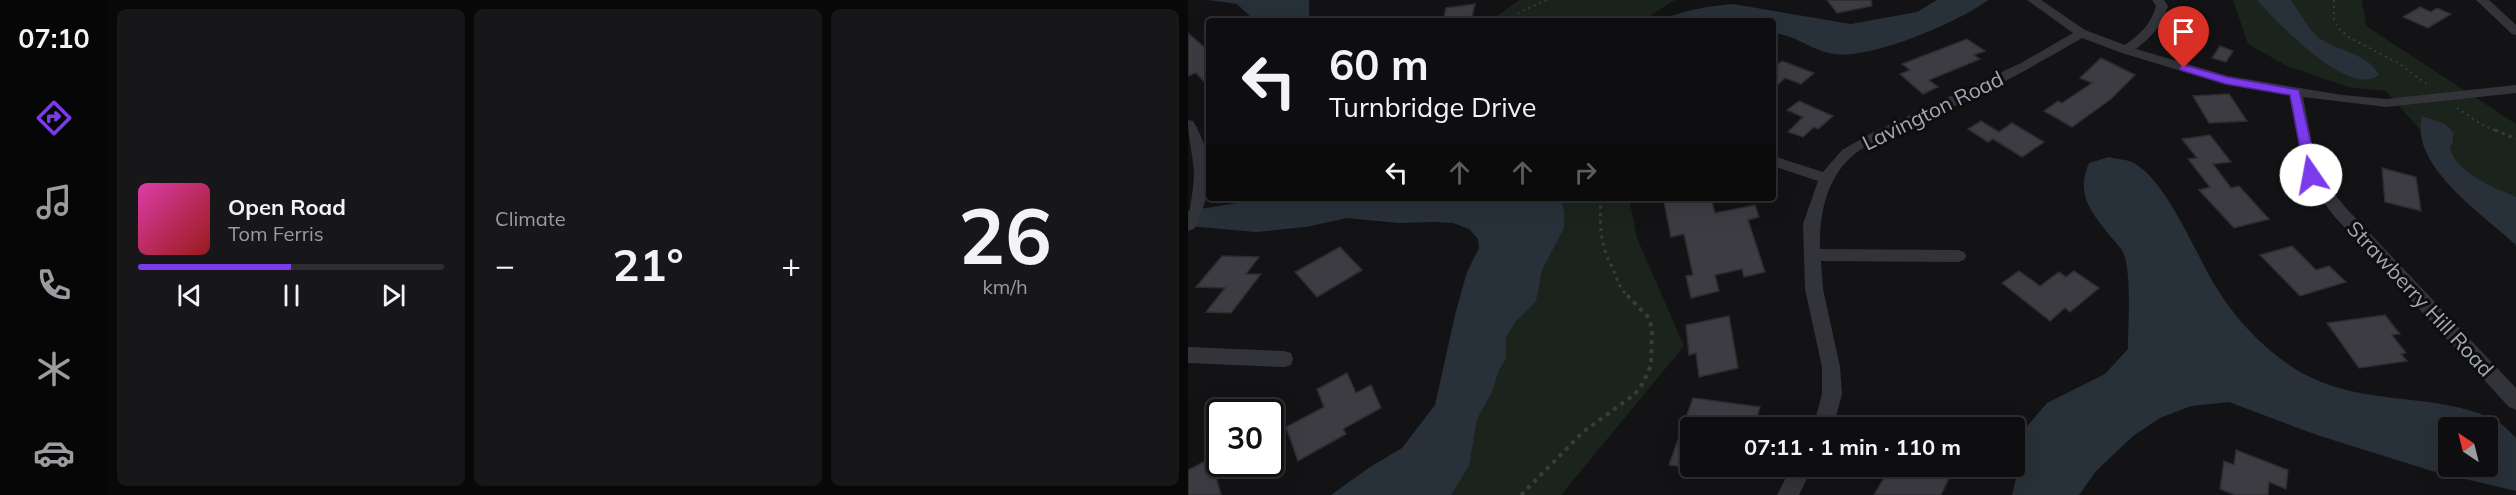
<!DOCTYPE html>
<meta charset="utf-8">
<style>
body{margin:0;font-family:Mulish,sans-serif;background:#171719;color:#f1f3f6;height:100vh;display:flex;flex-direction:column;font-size:22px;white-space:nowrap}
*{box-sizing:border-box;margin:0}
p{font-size:20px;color:#9b9c9f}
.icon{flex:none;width:33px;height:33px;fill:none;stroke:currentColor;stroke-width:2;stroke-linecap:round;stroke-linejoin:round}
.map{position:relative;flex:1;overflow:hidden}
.side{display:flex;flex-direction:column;gap:9px;padding:9px;background:#080809;width:1080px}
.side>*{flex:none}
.top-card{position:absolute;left:18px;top:18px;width:570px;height:183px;border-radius:6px;box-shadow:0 6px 24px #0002,0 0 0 2px #2e2e30;background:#0e0e10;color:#f1f3f6;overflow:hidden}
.needle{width:39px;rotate:325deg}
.tools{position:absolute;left:1250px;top:417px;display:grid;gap:12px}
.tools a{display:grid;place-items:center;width:60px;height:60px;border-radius:6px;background:#0e0e10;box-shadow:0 6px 24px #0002,0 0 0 2px #2e2e30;font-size:30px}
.speed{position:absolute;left:18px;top:399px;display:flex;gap:12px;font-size:30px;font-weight:700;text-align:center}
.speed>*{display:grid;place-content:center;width:78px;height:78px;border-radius:50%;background:#0e0e10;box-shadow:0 6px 24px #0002,0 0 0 2px #2e2e30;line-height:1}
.speed .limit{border:3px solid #111;border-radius:9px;background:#fff;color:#111}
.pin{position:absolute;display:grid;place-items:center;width:51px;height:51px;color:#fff;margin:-62px -26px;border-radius:50% 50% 50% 0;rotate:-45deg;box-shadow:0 0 6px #0007}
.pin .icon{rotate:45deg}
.me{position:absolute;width:66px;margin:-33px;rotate:348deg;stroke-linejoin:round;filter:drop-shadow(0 0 4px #0008)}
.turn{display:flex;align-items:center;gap:21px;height:126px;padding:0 24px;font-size:27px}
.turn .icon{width:78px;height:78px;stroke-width:2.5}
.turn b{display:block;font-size:42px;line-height:51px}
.lanes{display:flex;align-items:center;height:57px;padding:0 24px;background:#0003;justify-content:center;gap:30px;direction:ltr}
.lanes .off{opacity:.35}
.big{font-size:45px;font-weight:700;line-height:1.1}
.side .widget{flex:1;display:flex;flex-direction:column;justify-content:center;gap:9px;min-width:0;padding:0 21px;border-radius:9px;background:#171719}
.side .dial{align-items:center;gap:0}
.dial b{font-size:78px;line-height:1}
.song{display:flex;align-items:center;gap:18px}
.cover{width:72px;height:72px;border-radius:9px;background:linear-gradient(135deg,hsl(320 70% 55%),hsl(0 70% 35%))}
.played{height:6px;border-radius:3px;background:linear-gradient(90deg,#7c3aed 50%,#2e2e30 50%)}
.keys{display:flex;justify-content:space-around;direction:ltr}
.heat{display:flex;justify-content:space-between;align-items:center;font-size:33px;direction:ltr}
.side .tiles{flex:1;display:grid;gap:9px;grid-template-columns:repeat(3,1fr)}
.trip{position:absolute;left:492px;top:417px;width:345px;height:60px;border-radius:6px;background:#0e0e10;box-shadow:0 6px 24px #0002,0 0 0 2px #2e2e30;font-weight:700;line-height:60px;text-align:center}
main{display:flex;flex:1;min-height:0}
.tab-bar{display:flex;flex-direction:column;width:108px;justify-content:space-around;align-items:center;background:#060606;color:#9b9c9f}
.tab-bar .icon{width:42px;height:42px}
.tab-bar .current{color:#7c3aed}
.tab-bar b{font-size:27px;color:#f1f3f6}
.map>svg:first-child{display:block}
.green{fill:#1a231c}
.water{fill:#283039;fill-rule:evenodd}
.building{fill:#3c3c42;stroke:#2d2c31;stroke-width:1.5}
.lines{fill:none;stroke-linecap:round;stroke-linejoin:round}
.path-far2{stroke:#393b41;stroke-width:2;stroke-dasharray:2 4;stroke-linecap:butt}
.path-far1{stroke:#393b41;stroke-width:3;stroke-dasharray:3 4.5;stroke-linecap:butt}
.path{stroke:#393b41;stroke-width:4;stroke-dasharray:4 5;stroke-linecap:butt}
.minor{fill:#33343a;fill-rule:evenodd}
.route{fill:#7c3aed;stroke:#51269a;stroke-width:1.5}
.labels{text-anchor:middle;stroke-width:6;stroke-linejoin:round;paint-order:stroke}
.street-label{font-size:21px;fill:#a3a7b6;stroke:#0e0e0f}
</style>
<main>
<nav class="tab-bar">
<b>07:10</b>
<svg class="icon current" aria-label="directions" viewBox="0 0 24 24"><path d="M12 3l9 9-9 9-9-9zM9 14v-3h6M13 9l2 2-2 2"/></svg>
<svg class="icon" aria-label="music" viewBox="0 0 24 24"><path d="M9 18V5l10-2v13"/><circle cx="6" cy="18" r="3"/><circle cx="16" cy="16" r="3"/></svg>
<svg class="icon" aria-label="phone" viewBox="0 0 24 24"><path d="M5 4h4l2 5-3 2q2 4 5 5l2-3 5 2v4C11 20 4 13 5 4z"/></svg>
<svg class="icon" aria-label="climate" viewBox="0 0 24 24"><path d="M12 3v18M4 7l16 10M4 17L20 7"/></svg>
<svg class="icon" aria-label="car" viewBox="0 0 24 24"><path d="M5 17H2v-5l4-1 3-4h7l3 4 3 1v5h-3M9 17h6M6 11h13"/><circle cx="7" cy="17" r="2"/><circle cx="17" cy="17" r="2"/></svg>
</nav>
<section class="side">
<div class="tiles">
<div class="widget">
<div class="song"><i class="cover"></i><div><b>Open Road</b><p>Tom Ferris</p></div></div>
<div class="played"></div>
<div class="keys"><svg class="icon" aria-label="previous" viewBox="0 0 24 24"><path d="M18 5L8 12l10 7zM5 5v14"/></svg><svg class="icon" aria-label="pause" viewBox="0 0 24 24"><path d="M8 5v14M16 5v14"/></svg><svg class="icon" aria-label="next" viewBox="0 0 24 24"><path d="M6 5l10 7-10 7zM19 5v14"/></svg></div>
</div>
<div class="widget"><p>Climate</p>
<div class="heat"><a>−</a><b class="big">21°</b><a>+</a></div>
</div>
<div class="widget dial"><b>26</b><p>km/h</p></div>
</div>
</section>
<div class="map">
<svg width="1328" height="495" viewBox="0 0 1328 495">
<rect width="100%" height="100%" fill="#131315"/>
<g class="green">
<path d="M331,0H487L454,21H302Z"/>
<path d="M1045,0H1174L1178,26L1328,124V224L1283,188L1198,91L1160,87L1099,66L1060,44Z"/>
<path d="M293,198H441L449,238L496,346L373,495H207L285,383Z"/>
</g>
<g class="water">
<path d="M20,0H121V15L129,21H67L49,4Z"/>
<path d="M749,0H800C771,22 682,60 646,54C624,51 609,35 585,33V21H470C493,11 520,6 545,4L663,24L729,12Z"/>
<path d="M1069,0H1103C1111,11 1121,30 1131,38C1149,51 1180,53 1191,75C1161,99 1088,21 1069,0Z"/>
<path d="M1234,116L1257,124L1265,132V142L1262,147C1267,173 1306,187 1328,197V245C1296,215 1221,166 1234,116Z"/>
<path d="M921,157C928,159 937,159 944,162C977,178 1006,250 1025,282C1047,320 1082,357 1122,377C1178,405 1246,393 1303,418C1312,421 1321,431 1328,438V491L1247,472L1129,435L1041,402L1003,406L972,418L945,436L908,471L891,495H824L828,478L829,438L859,403L917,374L940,349C940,326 944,271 935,252C932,247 927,242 923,237C904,213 887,195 901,163ZM1260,428H1299V466H1260Z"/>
<path d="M79,198H373L376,211V228L354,270L348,301L328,321L318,337V359L311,370L303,394L289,419L281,466L263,495H143L182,467L214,448L247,405L268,311L279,272L291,248L290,239L281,229L265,223L246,222L210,223L159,218L118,227L68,232L0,226V211Z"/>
</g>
<g class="building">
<path d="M639,0H683L684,6L649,13Z"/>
<path d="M287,4L283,21H255L258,8Z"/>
<path d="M1232,7L1243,12L1249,8L1263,14L1240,28L1215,17Z"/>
<path d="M0,33L21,51V87L8,73L0,76Z"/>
<path d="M779,39L797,51L786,55L792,59L741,80L750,87L735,94L712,74L722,70L714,64Z"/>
<path d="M1032,46L1045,51L1038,62L1024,58Z"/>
<path d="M913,58L947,75L923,99L884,127L856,111L870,101L874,103L904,83L892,78Z"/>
<path d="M594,61L626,73L613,84L597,78L585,89V68Z"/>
<path d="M1041,94L1059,121L1021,123L1005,96Z"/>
<path d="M611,101L645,116L630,129L626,127L615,137L600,132L615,117L599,110Z"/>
<path d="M793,121L811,132L824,123L856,142L834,157L805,139L800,142L780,129Z"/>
<path d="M1022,135L1043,162L1025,164L1043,188L1051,186L1081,219L1046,228L1011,190L1022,187L1000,159L1009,158L994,139Z"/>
<path d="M1194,168L1228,177L1233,211L1197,202Z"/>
<path d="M493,198H523L527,213L567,205L571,217L560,220L577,272L556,277L554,269L527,275L531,291L503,298L498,276L505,275L496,234L483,237L476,202Z"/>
<path d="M1104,246L1128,270L1141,266L1158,282L1112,296L1072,255Z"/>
<path d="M152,247L174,270L129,297L107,272Z"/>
<path d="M34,256L71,257L58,274H73L43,313L18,312L37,288L8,287Z"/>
<path d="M831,271L852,286L871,272L878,277L886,271L911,288L882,312L877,308L862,321L814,283Z"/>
<path d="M1197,315L1212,334L1204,335L1218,353L1213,354L1219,361L1171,368L1139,323Z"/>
<path d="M541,316L550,368L511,377L508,353L501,355L498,325Z"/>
<path d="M159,373L168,393L183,385L193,408L155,429L158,434L110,461L98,427L136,407L129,389Z"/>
<path d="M505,398L572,407L566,428H502V468L481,465Z"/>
<path d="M1048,450L1100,470L1098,489L1081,482L1080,495H1047L1032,489L1036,461L1046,465Z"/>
<path d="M23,458L33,495H0V470Z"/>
<path d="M703,466H767L753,495H686Z"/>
</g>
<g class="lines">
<g class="path-far2">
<path d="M1146,0V19L1150,28L1162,38L1210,63L1240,85"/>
<path d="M320,21L334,11L359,0"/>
<path d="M1269,108L1296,126L1311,132"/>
</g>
<g class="path-far1">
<path d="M1307,130L1328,139"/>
<path d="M413,198C412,223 411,242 423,265C429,276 429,285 438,294"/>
</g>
<path class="path" d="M333,495L395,432L447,394L455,383L463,365L464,328L460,317L437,293"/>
<g class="minor">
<path d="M839,0H853L897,30L937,45C952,34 963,25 968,6L964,0H976L980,6C975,25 963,37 948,49L1040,76L1154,95L1198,99L1328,85V93L1198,107L1115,97L1130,174L1158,208L1328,388V410L1321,407L1146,216L1118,179L1101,94L1033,83L934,53L894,38C856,60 818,82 778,101C749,115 685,137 663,157C638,180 631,216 632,249L770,250L776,252L778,256L776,260L770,262L633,261L635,289L652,367L654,394L645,428H625L634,394V367L617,289L615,224L630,181L585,166V156L635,172L654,150L682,134L833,63L885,33Z"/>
<path d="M1288,0H1301L1328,25V35L1324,34Z"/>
<path d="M0,120L5,121C26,154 25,195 6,229L0,231C0,211 6,192 6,173C5,155 0,138 0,120Z"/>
<path d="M0,347L96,351L103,353L105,359L103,365L96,367L0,363Z"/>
<path d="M604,466H625L611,495H589Z"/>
</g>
</g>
<path class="route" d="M996,65L1039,77L1111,90L1130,175L1128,178L1123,179L1117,175L1102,95L1038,84L992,70V66Z"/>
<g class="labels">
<g class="street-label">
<text transform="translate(745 111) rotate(-26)" y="7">Lavington Road</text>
<text transform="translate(1232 299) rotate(47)" y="7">Strawberry Hill Road</text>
</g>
</g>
</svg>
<div class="tools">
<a><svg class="needle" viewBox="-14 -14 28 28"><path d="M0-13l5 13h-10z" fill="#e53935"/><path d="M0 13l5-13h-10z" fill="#9b9c9f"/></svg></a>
</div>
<div class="speed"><div class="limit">30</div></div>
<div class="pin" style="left:996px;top:68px;background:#d93025"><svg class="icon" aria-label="arrive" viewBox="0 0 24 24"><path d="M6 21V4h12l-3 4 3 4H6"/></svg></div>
<svg class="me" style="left:1123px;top:175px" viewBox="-20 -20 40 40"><circle r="19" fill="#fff"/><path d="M0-13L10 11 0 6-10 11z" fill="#7c3aed"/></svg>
<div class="trip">07:11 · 1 min · 110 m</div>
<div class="top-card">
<div class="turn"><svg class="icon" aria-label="left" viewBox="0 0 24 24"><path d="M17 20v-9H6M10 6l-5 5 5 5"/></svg><div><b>60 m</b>Turnbridge Drive</div></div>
<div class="lanes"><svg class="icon" aria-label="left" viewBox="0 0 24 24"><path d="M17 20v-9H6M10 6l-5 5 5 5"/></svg><svg class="icon off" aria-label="ahead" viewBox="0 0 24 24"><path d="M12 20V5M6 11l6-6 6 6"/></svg><svg class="icon off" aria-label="ahead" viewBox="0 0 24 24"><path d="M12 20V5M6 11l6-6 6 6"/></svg><svg class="icon off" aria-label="right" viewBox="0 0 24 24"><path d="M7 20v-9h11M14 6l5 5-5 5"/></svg></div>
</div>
</div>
</main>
